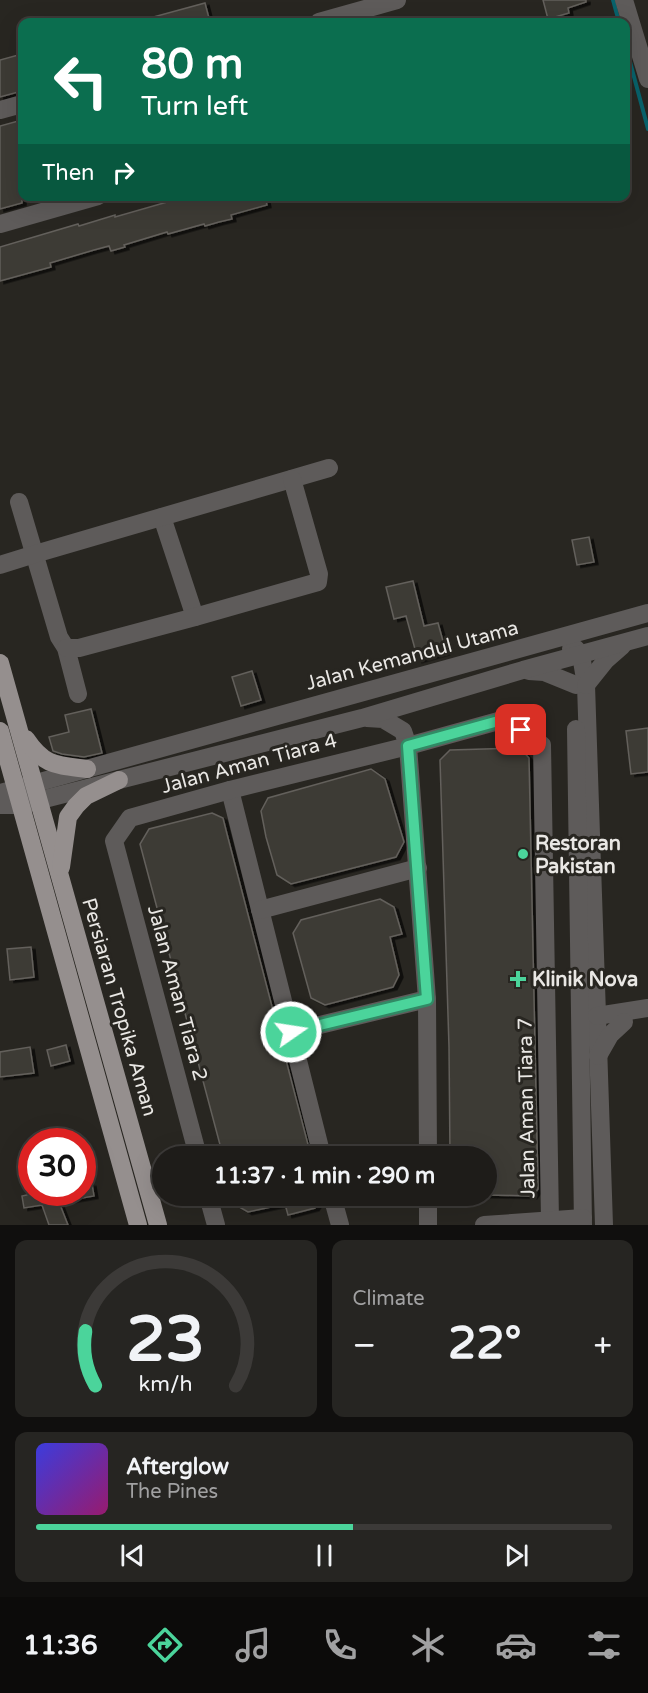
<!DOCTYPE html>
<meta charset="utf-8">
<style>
body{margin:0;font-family:"Varela Round",sans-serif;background:#262522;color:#f1f3f6;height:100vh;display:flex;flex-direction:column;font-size:22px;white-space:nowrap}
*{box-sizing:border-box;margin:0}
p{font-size:20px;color:#a1a1a2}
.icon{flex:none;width:33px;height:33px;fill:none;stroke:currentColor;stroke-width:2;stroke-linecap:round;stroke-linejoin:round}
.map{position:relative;height:1225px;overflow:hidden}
.drawer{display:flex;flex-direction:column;gap:15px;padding:15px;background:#100f0e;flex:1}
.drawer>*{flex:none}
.top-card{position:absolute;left:18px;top:18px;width:612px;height:183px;border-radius:12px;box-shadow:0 6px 24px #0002,0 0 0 2px #3c3a38;background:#0b6e4f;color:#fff;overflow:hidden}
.speed{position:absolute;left:18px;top:1128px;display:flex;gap:12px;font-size:30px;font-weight:700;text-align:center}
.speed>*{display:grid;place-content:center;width:78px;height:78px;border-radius:50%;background:#1e1c19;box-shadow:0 6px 24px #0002,0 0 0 2px #3c3a38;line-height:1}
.speed .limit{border:9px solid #d22;background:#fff;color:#111}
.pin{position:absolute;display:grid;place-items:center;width:51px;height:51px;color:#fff;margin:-26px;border-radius:12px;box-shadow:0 3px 9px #0006}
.me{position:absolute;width:66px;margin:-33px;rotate:77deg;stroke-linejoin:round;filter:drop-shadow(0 0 4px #0008)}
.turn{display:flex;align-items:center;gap:21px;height:126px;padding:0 24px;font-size:27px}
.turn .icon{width:78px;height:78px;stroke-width:2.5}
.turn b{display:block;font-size:42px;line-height:51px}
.then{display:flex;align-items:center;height:57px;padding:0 24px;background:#0003;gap:12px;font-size:22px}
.big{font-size:45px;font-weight:700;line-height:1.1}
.drawer .tile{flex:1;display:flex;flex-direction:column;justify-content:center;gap:9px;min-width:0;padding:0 21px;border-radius:12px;background:#262522}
.drawer .dial{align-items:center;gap:0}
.dial svg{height:156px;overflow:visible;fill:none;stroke:#3c3a38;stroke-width:7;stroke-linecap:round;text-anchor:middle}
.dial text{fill:#f1f3f6;stroke:none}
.song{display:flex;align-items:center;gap:18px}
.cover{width:72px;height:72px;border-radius:9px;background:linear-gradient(135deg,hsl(240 70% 55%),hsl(320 70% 35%))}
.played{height:6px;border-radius:3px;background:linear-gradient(90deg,#4bd49b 55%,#3c3a38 55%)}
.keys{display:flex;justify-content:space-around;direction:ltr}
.heat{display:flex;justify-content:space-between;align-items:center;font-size:33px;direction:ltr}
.drawer .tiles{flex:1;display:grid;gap:15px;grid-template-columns:1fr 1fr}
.tile:last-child{grid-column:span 2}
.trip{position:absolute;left:152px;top:1146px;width:345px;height:60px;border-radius:30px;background:#1e1c19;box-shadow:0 6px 24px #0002,0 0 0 2px #3c3a38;font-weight:700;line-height:60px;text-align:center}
.menu{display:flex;height:96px;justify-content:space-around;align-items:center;background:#0c0b0a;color:#a1a1a2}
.menu .icon{width:42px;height:42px}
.menu .active{color:#4bd49b}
.menu b{font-size:27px;color:#f1f3f6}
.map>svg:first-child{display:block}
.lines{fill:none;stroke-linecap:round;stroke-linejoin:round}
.stream{stroke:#08626b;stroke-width:4}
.building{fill:#3e3b36;stroke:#63605b;stroke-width:1.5;filter:url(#shadow)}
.minor{stroke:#5e5b5a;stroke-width:18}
.major{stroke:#958f8e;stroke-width:18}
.route-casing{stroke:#318a65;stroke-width:15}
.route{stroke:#4bd49b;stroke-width:10}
.poi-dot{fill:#4bd49b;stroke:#282621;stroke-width:2}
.labels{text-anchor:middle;stroke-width:6;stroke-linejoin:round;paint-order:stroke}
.street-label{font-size:20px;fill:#e9e7e4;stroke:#282621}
.poi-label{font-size:20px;font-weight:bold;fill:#e9e7e4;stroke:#282621;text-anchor:start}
</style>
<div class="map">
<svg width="648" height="1225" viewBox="0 0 648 1225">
<defs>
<filter id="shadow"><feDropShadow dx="4" dy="2.5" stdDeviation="0" flood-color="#0009"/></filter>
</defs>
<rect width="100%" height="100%" fill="#282621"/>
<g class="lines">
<g class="stream">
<path d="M613,0L619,22"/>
<path d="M626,47L648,129"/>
</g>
</g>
<g class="building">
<path d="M543,0H586V2L568,8L569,13L548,19Z"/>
<path d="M205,3L210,22H147L146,19Z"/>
<path d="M22,54V91L0,97V60Z"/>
<path d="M22,120V203L0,209V126Z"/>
<path d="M188,196H265L267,205L231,215L232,219L219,222L205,226L204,224L168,234L167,232L124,245L125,247L111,251L109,246L94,250L50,263L51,267L0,281V247L78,224L79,226L115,215V217Z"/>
<path d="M589,537L594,562L577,565L572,540Z"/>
<path d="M413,581L424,626L438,623L446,652L418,660L406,616L394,619L386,587Z"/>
<path d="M252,671L261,700L241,706L232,677Z"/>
<path d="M91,709L102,753L84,757L62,754L53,751L49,737L69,732L65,715Z"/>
<path d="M648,728V772L631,774L626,731Z"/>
<path d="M520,748L529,758L538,1189L533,1196L486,1195V1156H450L449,1047L440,760L450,750Z"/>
<path d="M371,769L385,779L404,842L396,857L291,884L277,875L266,837L261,811L268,798Z"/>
<path d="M212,813L223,818L227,834L311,1156H223L140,844L149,829Z"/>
<path d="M380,899L394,907L402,934L390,937L399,975L393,987L325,1005L311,998L293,933L301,920Z"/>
<path d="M31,947L34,977L10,980L7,949Z"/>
<path d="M66,1045L70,1061L51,1066L47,1050Z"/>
<path d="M30,1047L34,1073L0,1077V1052Z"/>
<path d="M92,1184L94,1196L59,1202L68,1225H49L42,1205L24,1208L22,1196L40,1192H82V1185Z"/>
<path d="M232,1196H321V1199L315,1208L288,1215L285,1204L248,1212L234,1204Z"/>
</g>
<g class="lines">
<g class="minor">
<path d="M624,0L648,79"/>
<path d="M319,22L397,0"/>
<path d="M0,110L22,104"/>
<path d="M0,224L98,196"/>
<path d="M19,502L59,637L66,648L78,694"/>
<path d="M162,517L195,617"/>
<path d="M0,565L35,554L329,468"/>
<path d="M66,648H79L195,617L318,582L319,574L292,479"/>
<path d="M571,649H576L581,655L586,685L604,1225"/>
<path d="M529,671L544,672L576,685"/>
<path d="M586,685L606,660L622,646"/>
<path d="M367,718L383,719L403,731L408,746L427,999L428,1156"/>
<path d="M576,729L583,1225"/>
<path d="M230,790L322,1156"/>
<path d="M0,793L648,613"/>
<path d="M0,805H21L362,718L523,670L648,636"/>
<path d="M260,910L418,868"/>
<path d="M597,1016L648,1008"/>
<path d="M291,1032L427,999"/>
<path d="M598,1056L610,1035L624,1022"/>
<path d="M198,1156L114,841L130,818L230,790L408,746L502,720L521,730L542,745L550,1220"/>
<path d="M208,1196L216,1225"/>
<path d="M332,1196L340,1225"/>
<path d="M428,1196V1225"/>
<path d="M484,1225L583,1218"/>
</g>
<g class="major">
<path d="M0,663L158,1225"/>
<path d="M0,731L138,1225"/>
<path d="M26,739C44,766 56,765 87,769"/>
<path d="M61,867L68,817L76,806L86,796L119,780"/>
</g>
</g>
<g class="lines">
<g class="route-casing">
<path id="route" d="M291,1032L427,999L408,746L502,720L521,730"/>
</g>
<use href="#route" class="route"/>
</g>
<g class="poi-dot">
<circle cx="523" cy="854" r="6"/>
<path d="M515 970h6v6h6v6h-6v6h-6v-6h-6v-6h6z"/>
</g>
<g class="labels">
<g class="street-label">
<text transform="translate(412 655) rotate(-15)" y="7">Jalan Kemandul Utama</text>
<text transform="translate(249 763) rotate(-15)" y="7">Jalan Aman Tiara 4</text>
<text transform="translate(178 993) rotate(75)" y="7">Jalan Aman Tiara 2</text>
<text transform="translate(120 1007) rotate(74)" y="7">Persiaran Tropika Aman</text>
<text transform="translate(526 1108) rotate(-91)" y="7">Jalan Aman Tiara 7</text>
</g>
<g class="poi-label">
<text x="535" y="850">Restoran<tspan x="535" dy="23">Pakistan</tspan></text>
<text x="532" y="986">Klinik Nova</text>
</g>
</g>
</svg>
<div class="speed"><div class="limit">30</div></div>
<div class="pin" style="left:521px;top:730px;background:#d93025"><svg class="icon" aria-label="arrive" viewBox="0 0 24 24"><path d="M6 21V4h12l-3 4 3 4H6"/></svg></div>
<svg class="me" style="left:291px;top:1032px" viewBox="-20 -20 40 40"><circle r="17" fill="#4bd49b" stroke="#fff" stroke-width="3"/><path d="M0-11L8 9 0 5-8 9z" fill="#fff"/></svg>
<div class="trip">11:37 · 1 min · 290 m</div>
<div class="top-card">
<div class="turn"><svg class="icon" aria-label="left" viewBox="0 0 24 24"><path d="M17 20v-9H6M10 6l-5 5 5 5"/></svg><div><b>80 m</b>Turn left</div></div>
<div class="then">Then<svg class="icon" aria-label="right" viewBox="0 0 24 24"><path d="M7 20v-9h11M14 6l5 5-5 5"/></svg></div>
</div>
</div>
<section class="drawer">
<div class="tiles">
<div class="tile dial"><svg viewBox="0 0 100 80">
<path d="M14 69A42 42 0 1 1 86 69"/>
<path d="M14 69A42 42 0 0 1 9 41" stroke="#4bd49b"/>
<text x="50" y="56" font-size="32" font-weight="700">23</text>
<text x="50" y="72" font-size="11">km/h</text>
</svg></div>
<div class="tile"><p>Climate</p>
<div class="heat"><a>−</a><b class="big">22°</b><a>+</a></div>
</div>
<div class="tile">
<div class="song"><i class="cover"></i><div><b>Afterglow</b><p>The Pines</p></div></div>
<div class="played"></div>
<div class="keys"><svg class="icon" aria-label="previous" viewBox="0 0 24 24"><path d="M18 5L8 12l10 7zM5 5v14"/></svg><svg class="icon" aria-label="pause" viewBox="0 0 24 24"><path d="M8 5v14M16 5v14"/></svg><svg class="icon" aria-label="next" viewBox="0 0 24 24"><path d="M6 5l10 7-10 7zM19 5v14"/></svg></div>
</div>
</div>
</section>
<nav class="menu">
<b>11:36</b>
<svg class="icon active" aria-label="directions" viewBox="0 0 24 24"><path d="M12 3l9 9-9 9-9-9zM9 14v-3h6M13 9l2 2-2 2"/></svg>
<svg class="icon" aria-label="music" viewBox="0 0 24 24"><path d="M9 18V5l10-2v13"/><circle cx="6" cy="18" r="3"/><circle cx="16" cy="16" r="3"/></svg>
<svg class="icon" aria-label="phone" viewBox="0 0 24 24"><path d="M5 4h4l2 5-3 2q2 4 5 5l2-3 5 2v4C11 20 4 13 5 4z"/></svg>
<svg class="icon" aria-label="climate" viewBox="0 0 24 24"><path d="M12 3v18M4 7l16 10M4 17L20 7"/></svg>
<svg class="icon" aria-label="car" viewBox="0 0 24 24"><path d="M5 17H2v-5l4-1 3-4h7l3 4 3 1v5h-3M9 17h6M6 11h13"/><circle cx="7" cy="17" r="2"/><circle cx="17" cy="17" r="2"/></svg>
<svg class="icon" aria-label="filters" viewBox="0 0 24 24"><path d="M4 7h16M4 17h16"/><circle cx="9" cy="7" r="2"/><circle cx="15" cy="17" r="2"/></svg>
</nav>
